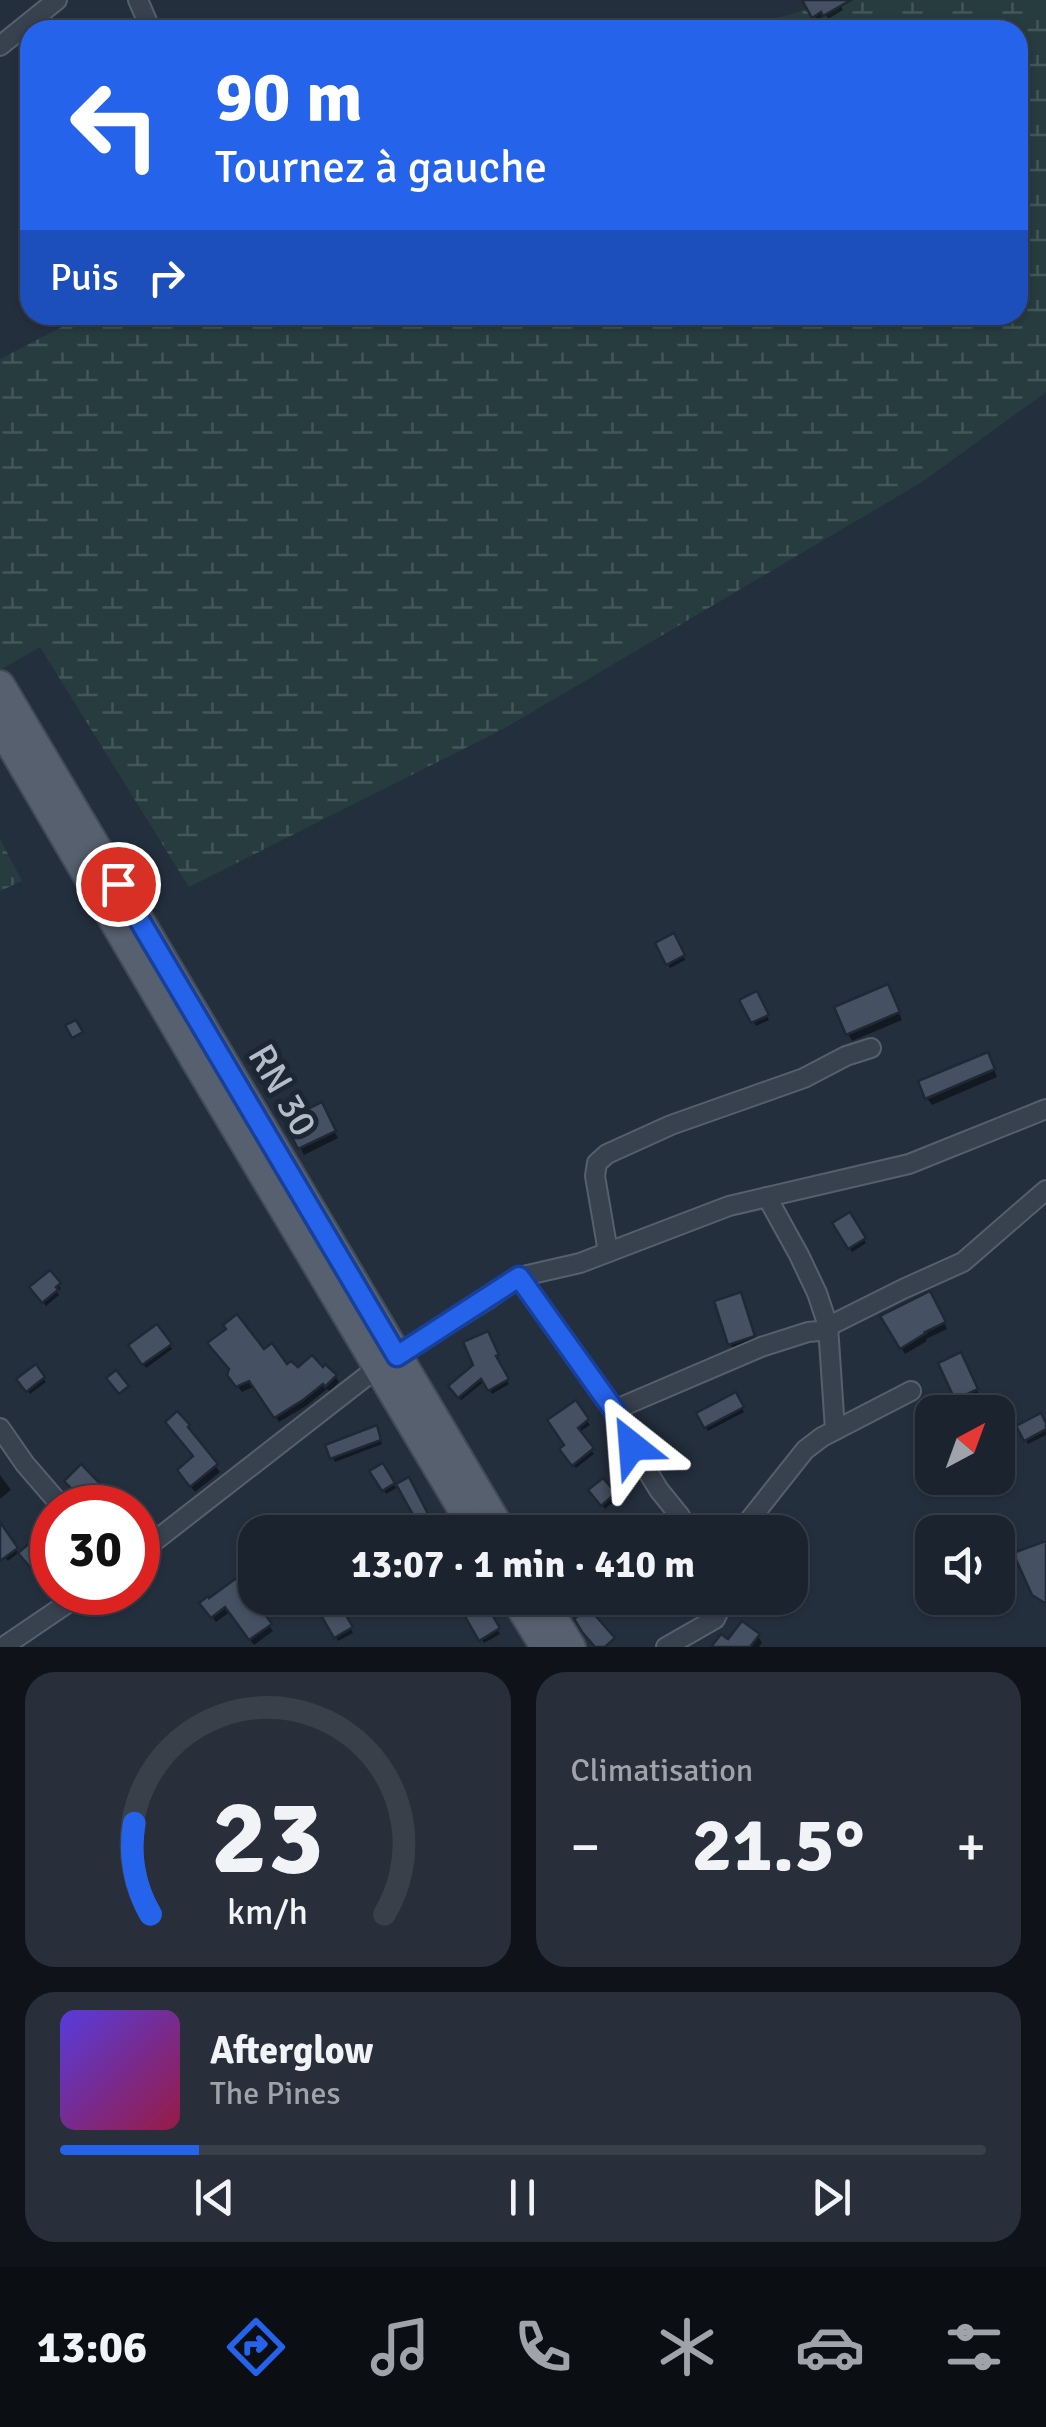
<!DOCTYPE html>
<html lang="fr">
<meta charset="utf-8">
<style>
body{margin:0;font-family:Signika,sans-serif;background:#282f3a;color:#f1f3f6;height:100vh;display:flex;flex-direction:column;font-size:38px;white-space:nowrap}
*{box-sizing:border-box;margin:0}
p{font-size:32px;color:#a0a4aa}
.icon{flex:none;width:55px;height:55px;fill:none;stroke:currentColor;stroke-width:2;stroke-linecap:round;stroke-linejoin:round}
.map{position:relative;height:1647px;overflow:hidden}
.side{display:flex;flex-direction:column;gap:25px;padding:25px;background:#0f1319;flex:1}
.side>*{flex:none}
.guide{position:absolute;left:20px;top:20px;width:1008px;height:305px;border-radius:30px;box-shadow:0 2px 8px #0004,0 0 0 2px #39404a;background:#2563eb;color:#fff;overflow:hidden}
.needle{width:65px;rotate:41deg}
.buttons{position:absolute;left:915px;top:1395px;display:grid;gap:20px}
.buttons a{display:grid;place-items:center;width:100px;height:100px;border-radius:20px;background:#1b232e;box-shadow:0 2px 8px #0004,0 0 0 2px #39404a;font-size:50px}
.speed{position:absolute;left:30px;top:1485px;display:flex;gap:20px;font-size:50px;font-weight:700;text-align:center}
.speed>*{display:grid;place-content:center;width:130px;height:130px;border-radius:50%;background:#1b232e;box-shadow:0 2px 8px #0004,0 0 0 2px #39404a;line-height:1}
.speed .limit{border:15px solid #d22;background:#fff;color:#111}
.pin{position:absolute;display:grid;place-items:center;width:85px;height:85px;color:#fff;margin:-42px;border:5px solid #fff;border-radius:50%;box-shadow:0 2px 10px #0007}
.me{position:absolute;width:110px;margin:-55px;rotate:332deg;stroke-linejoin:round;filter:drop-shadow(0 0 8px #0008)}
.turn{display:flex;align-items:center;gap:35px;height:210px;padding:0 30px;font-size:45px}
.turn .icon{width:130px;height:130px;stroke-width:2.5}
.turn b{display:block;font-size:70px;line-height:85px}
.then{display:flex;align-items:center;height:95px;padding:0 30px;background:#0003;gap:20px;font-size:38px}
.big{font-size:75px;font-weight:800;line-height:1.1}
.side .tile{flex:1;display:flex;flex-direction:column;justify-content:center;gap:15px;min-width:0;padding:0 35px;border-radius:30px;background:#282f3a}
.side .dial{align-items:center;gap:0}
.dial svg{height:260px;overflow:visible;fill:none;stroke:#39404a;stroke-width:7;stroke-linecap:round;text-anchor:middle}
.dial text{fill:#f1f3f6;stroke:none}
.song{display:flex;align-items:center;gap:30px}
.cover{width:120px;height:120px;border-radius:15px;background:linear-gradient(135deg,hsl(250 70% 55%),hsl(340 70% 35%))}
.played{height:10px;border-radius:5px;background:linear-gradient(90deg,#2563eb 15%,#39404a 15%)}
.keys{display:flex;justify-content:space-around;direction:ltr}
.heat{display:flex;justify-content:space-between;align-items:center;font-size:55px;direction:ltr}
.side .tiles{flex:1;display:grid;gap:25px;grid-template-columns:1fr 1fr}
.tile:last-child{grid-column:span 2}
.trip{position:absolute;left:238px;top:1515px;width:570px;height:100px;border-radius:30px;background:#1b232e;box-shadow:0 2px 8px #0004,0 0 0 2px #39404a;font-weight:800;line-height:100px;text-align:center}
.menu{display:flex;height:160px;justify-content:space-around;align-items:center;background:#0b0e12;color:#a0a4aa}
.menu .icon{width:70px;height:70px}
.menu .active{color:#2563eb}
.menu b{font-size:45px;color:#f1f3f6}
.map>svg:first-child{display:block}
.wetland{fill:url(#wetland-marsh)}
.shadow{fill:#0007}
.building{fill:#455162;stroke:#1f2835;stroke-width:2.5}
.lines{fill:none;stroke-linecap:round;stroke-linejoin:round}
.street-casing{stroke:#565f6c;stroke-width:22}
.primary-casing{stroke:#414a57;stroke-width:32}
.street{stroke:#38414e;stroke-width:18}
.primary{stroke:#56606e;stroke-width:28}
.route-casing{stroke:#184099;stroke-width:25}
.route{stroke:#2563eb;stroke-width:18}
.labels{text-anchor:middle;stroke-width:10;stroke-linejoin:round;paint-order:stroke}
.street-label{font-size:38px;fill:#b4bcc9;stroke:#1d2633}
</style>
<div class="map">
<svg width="1046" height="1647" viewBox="0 0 1046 1647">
<defs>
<pattern id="wetland-marsh" width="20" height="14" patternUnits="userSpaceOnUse" patternTransform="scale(2.5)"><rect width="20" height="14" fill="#263c3f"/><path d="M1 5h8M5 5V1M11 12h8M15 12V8" fill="none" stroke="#435659"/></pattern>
</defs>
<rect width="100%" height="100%" fill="#242f3e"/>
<g class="wetland">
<path d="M830,0H1046V392L922,482L505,728L189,887L40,647L0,670V359L85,315H1018V30H733L795,13Z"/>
<path d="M0,839L22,881L0,891Z"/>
</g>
<g class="shadow">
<path d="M808,0H838L843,10L828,19L826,15L817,20L806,1Z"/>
<path d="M673,936L685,960L670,968L658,944Z"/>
<path d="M756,994L769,1020L756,1026L743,1001Z"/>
<path d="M891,994L902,1020L852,1041L848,1034Z"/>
<path d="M991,1062L997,1077L932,1105L927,1098Z"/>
<path d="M321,1106L338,1138L304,1155L287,1122Z"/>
<path d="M849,1215L866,1243L852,1252L835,1224Z"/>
<path d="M58,1285L61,1289L57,1292L59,1295L46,1306L35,1292Z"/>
<path d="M929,1294L947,1329L926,1339L927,1341L905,1354L884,1318Z"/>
<path d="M740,1295L757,1343L735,1351L730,1344Z"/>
<path d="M157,1327L172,1349L146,1368L131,1346Z"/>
<path d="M487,1335L499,1359L496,1361L509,1384L492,1394L485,1381L461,1400L453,1391L476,1366Z"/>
<path d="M263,1353L287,1367L298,1370H323L335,1376L339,1382L330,1391L327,1389L306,1406L279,1422L255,1386L242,1392L234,1382Z"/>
<path d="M964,1363L980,1397L962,1406L958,1399Z"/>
<path d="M35,1367L46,1382L30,1394L19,1379Z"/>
<path d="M735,1396L744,1412L708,1431L699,1414Z"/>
<path d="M575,1404L590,1425L578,1433L594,1454L576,1468L564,1454Z"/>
<path d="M188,1427L190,1434L220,1472L195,1492L183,1477L196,1458Z"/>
<path d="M1019,1427H1046V1435L1028,1444Z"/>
<path d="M378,1432L382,1444L335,1462L328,1447Z"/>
<path d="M382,1466L396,1488L386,1494L373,1472Z"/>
<path d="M0,1475L11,1490L0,1499Z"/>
<path d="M603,1481L617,1499L605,1509L594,1495Z"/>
<path d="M69,1485L102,1489L104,1493L90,1507Z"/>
<path d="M50,1529L52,1532V1589L50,1591L25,1561Z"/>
<path d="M6,1535L18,1553L8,1561L0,1550V1540Z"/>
<path d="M241,1578L250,1591L246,1593L273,1631L254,1645L230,1612L216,1622L206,1609Z"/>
<path d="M482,1602L500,1634L484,1643L465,1612Z"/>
<path d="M339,1608L353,1633L338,1641L325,1616Z"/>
<path d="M758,1636L762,1643L759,1647H714Z"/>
</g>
<g class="building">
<path d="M802,0H851L823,16L821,12L812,18Z"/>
<path d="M674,933L685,955L666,965L655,943Z"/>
<path d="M888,984L900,1012L846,1035L834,1007Z"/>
<path d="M757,991L769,1015L751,1023L739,1000Z"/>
<path d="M76,1020L83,1032L72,1038L65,1025Z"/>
<path d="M988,1052L995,1069L925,1099L918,1081Z"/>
<path d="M322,1102L336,1131L298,1149L284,1121Z"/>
<path d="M850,1212L866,1238L848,1249L832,1223Z"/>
<path d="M50,1270L61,1283L56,1287L58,1290L42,1303L29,1287Z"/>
<path d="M930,1291L946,1322L925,1332L926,1333L900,1349L880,1316Z"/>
<path d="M741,1292L755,1336L728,1345L714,1301Z"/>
<path d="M237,1314L264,1349L272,1343L287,1364L291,1361L298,1367L312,1355L323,1367L325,1364L337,1375L325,1387L323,1384L303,1400L274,1418L249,1381L236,1387L227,1375L229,1369L207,1343L226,1329L223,1325Z"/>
<path d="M157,1324L172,1344L142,1365L128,1345Z"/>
<path d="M488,1331L499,1355L496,1356L509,1379L488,1391L481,1379L458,1398L448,1386L473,1365L463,1342Z"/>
<path d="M961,1352L978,1389L955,1400L938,1363Z"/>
<path d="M36,1364L45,1377L26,1392L16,1379Z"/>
<path d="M116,1370L129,1386L119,1394L106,1378Z"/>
<path d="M736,1392L744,1407L704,1428L696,1413Z"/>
<path d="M576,1400L589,1419L578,1428L594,1448L572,1466L559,1449L564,1445L547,1420Z"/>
<path d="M177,1411L190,1425L188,1427L218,1464L190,1487L177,1470L193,1456L165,1422Z"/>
<path d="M1041,1413L1046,1423V1429L1024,1441L1016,1426Z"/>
<path d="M377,1425L381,1440L330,1459L325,1445Z"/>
<path d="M383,1463L395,1483L382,1491L369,1471Z"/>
<path d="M81,1464L104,1488L86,1504L64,1481Z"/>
<path d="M409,1477L429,1516L417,1522L396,1484Z"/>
<path d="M603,1478L616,1493L601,1506L588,1490Z"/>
<path d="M636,1517L651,1532H620Z"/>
<path d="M0,1522L18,1548L0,1561Z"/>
<path d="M52,1524V1579L45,1585L18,1553Z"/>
<path d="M1046,1541V1604L1032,1595L1013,1553Z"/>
<path d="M242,1574L249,1583L245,1586L272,1624L249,1640L225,1607L211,1618L199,1603L208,1596L209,1598Z"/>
<path d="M565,1598H580L615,1638L605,1647H595L582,1632L574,1619L579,1615Z"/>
<path d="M483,1599L500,1628L479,1641L462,1611Z"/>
<path d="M340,1605L353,1627L334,1638L321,1615Z"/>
<path d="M742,1621L760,1634L750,1647H711L721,1634L728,1639Z"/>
</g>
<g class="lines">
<g class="street-casing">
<g id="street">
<path d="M138,0L151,30"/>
<path d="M0,46L57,0"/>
<path d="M767,1197L799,1255L817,1293L828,1326L835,1430"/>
<path d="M608,1252L595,1176L597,1163L607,1154L671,1125L804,1078L846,1056L871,1048"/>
<path d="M519,1277L614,1410L632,1446L659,1490L680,1516L690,1532"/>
<path d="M614,1410L761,1347L808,1332L819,1331L903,1289L963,1262L1046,1190"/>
<path d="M0,1428L25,1464L63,1508"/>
<path d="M740,1532L805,1450L822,1437L911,1391"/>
<path d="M138,1554L377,1368L487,1300L519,1277L580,1263L729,1206L909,1164L1046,1109"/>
<path d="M3,1647L84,1592"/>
<path d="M666,1647L715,1619L725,1598"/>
</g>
</g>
<g class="primary-casing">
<g id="primary">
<path d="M0,685L502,1532"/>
<path d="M0,726L197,1063L476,1532"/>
<path d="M515,1598L545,1647"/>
<path d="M541,1598L571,1647"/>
</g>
</g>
<use href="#street" class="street"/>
<use href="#primary" class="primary"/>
</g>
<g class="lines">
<g class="route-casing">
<path id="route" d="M118,884L397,1356L519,1277L614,1410L632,1446"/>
</g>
<use href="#route" class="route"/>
</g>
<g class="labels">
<g class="street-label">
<text transform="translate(283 1090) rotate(60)" y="13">RN 30</text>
</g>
</g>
</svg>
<div class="buttons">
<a><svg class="needle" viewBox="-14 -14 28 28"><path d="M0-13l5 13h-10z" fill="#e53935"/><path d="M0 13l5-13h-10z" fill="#a0a4aa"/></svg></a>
<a><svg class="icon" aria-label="sound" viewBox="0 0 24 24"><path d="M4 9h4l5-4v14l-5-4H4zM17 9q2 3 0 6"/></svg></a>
</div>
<div class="speed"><div class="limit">30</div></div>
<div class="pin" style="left:118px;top:884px;background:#d93025"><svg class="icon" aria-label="arrive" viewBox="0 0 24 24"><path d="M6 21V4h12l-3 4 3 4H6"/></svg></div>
<svg class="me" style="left:632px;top:1446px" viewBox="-20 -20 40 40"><path d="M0-17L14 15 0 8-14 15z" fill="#2563eb" stroke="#fff" stroke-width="4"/></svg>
<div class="trip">13:07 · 1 min · 410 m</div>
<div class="guide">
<div class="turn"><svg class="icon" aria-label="left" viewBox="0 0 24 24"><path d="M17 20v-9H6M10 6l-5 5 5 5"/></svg><div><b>90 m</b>Tournez à gauche</div></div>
<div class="then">Puis<svg class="icon" aria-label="right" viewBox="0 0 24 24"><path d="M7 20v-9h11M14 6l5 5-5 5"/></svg></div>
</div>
</div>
<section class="side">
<div class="tiles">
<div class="tile dial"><svg viewBox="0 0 100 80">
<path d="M14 69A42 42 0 1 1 86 69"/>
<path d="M14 69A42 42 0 0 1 9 41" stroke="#2563eb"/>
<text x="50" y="56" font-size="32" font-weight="700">23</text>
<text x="50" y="72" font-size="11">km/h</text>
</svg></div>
<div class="tile"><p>Climatisation</p>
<div class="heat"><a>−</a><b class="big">21.5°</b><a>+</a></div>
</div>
<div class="tile">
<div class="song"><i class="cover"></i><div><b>Afterglow</b><p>The Pines</p></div></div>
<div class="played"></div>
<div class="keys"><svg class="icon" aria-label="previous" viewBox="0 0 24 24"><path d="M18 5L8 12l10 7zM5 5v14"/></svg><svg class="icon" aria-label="pause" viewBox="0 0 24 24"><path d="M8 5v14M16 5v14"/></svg><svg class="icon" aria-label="next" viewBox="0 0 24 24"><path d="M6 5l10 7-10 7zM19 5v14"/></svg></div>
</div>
</div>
</section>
<nav class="menu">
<b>13:06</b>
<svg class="icon active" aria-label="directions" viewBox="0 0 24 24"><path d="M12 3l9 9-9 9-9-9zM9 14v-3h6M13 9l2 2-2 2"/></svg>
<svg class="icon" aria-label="music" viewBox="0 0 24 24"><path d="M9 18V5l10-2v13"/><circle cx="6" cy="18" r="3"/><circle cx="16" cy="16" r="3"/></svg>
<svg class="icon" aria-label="phone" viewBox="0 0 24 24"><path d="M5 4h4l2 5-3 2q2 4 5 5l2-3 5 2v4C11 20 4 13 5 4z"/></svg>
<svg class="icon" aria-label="climate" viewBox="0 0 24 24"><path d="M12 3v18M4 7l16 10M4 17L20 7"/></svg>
<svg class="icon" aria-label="car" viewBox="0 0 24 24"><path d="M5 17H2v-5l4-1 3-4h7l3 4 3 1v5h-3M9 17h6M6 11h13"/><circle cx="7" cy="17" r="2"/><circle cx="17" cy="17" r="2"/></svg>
<svg class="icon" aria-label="filters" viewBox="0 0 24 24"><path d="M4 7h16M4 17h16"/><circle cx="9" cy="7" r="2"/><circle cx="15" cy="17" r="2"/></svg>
</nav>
